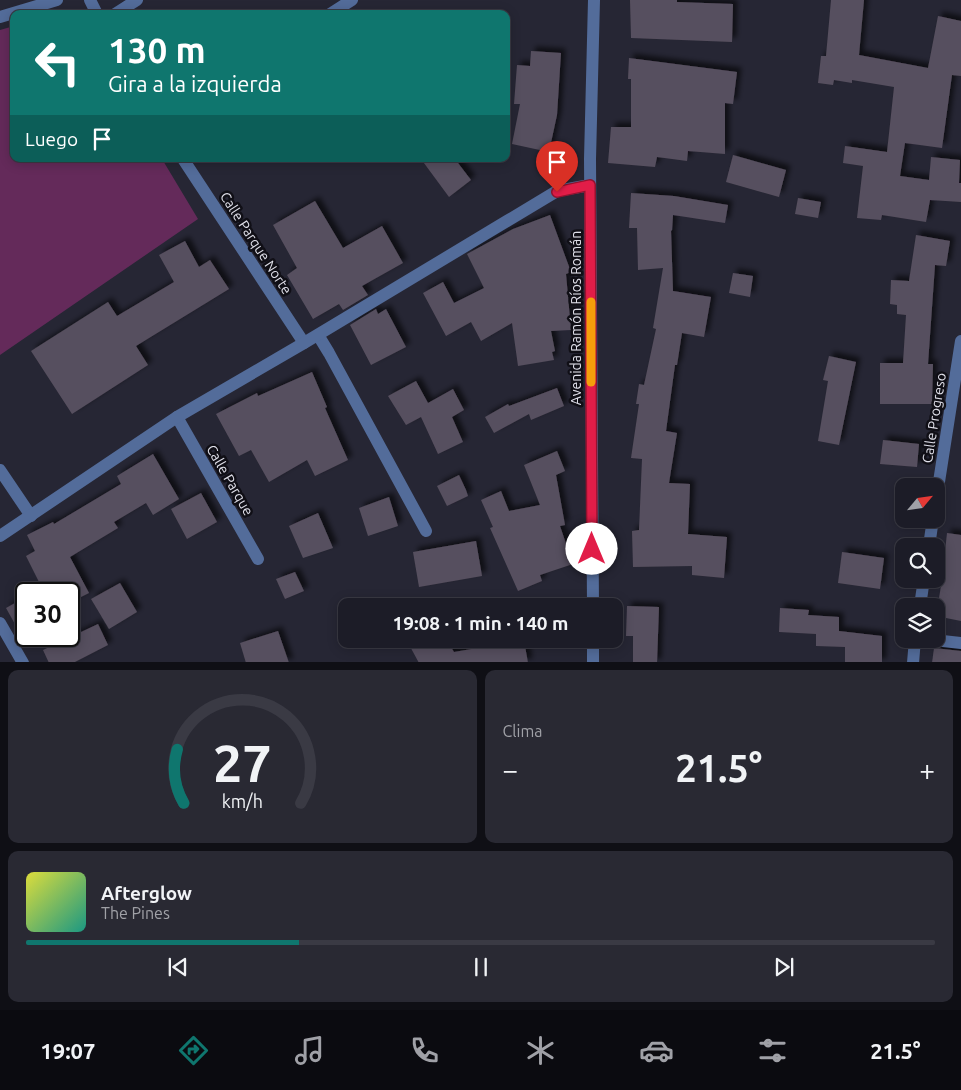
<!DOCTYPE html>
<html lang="es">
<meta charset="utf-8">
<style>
body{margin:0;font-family:Ubuntu,sans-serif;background:#292933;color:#f1f3f6;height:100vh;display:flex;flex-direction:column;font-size:19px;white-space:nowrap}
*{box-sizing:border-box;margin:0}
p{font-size:16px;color:#a0a1a7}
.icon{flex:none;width:28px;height:28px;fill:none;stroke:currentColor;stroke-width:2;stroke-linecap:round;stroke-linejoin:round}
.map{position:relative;height:662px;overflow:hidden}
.sheet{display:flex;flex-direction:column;gap:8px;padding:8px;background:#0f0f15;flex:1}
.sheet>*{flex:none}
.hud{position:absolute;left:10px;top:10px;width:500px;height:152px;border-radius:10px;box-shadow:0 2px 12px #0003,0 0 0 1px #3a3a44;background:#0f766e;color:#fff;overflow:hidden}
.needle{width:32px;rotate:61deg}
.controls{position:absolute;left:895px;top:478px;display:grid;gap:10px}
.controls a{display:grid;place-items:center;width:50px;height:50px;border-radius:10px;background:#1c1c27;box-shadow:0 2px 12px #0003,0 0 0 1px #3a3a44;font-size:25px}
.speed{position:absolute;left:15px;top:582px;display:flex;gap:10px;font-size:25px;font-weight:700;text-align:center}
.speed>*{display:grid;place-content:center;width:65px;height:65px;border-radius:50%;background:#1c1c27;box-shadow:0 2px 12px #0003,0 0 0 1px #3a3a44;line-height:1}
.speed .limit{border:2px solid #111;border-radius:8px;background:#fff;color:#111}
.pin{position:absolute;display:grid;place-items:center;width:42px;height:42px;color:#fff;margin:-51px -21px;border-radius:50% 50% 50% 0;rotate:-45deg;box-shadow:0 0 5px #0007}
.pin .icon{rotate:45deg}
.me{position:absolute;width:55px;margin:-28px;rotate:0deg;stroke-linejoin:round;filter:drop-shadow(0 0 4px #0008)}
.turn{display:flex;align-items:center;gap:18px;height:105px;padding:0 15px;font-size:22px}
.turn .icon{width:65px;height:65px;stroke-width:2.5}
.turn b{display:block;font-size:35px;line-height:42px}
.then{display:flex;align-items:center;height:48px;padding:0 15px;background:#0003;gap:10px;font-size:19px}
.big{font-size:38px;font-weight:700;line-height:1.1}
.sheet .card{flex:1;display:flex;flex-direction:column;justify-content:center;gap:8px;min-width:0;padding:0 18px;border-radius:10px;background:#292933}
.sheet .dial{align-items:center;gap:0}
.dial svg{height:130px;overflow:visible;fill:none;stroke:#3a3a44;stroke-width:7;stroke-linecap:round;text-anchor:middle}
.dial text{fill:#f1f3f6;stroke:none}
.song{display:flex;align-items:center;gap:15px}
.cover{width:60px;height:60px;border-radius:8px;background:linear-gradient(135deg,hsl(60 70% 55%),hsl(170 70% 35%))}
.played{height:5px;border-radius:2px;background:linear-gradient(90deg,#0f766e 30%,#3a3a44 30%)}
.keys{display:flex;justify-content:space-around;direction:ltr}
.heat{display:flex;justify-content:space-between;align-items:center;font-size:28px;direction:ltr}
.sheet .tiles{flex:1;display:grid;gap:8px;grid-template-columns:1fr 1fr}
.card:last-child{grid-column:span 2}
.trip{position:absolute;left:338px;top:598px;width:285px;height:50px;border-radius:10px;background:#1c1c27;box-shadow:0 2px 12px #0003,0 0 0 1px #3a3a44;font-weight:700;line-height:50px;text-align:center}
.menu{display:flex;height:80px;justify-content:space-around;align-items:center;background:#0b0b10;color:#a0a1a7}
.menu .icon{width:35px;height:35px}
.menu .active{color:#0f766e}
.menu b{font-size:22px;color:#f1f3f6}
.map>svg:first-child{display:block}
.green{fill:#642a5a}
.building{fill:#574f5e;filter:url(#shadow)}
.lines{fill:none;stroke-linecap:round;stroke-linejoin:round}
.minor{stroke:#536c9a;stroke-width:12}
.route-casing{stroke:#92132f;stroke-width:12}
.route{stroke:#e11d48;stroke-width:9}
.slow{stroke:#f59e0b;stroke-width:9}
.labels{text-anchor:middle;stroke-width:5;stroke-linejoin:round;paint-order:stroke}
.street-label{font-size:14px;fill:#e0e0ea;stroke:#100f16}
</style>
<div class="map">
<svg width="961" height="663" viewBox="0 0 961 663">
<defs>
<filter id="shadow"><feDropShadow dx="4.5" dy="-4.5" stdDeviation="2.5" flood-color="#0009"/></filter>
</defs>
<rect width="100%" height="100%" fill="#262634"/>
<path class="green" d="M14,26V159H162L198,219L0,355V30Z"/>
<g class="building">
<path d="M630,0H677V2L733,4L732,42L631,38Z"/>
<path d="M831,0H864L859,55L928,68L938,16L961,21V76L952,75L942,148L905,143L900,176L929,180L931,157L960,160L959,183H961V202L930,200L926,222L882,215L881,220L857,218L863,166L843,163L845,146L887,152L894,87L852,80V83L834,80L833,85L818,83L821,56H826Z"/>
<path d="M531,51L561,53L557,115L549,152L512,144L520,104H514L517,65L530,66Z"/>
<path d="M629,58L737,72L733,104L725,103V154L688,151L687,161L657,157L655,167L608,163L611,127H631V79H628Z"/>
<path d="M733,155L786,170L779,197L726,182Z"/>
<path d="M421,159H455L471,180L449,197Z"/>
<path d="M631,193L674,196L728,205L725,223L673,215L672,231L671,230L673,291L711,297L704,337L682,333L677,365H675L666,431L677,433L669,483L690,484L688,534L727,537L724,578L692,575V566L633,567L632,531L639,530L642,459L631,458L639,404H636L639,384L644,385L656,329L653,328L663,268L638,270L637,228H629Z"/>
<path d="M798,198L821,202L818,218L795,214Z"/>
<path d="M315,201L343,248L382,226L403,263L362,286L368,295L343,310L339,304L313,319L287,275L297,268L273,225Z"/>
<path d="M550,215L571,272L566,274L571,330L551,331L555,351L552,352L554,360L518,366L512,323L481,341L471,322L446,336L423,293L443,282L454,303L484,288L467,254L513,229Z"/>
<path d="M916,235L950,241L946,266L935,265L928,364H933L932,404H880V363H903L906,315L897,314V305L890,304L891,280L909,281Z"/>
<path d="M185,241L199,267L210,260L229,289L136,346L148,365L72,414L31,351L108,302L117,316L174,282L159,255Z"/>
<path d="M733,273L753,276L750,297L729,293Z"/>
<path d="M376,309L378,314L386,309L406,347L371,365L350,325Z"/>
<path d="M829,356L856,362L839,445L818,441L828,381L823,380Z"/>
<path d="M312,372L327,407L325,408L348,460L315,476L307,460L269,482L251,450L239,456L216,414L257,393L258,396Z"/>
<path d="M416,381L428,403L453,389L464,410L452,417L463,442L438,454L421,417L406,425L388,396Z"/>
<path d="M557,388L564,406L531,420L529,414L494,433L485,417L508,404L509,406Z"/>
<path d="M883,440L919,444L917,467L880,464Z"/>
<path d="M557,451L565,471L556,475L565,525L560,526L573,564L540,575L542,581L518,591L490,528L493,527L481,500L501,491L509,511L540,505L524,465Z"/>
<path d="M153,454L179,499L153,515L146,503L114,522L118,528L70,557L89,593L69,603V594H45L26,556L35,551L27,535L53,522L54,524L121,484L117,476Z"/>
<path d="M459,475L466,490L468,496L447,506L437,486Z"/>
<path d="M201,493L217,522L187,539L171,509Z"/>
<path d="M389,497L398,526L368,536L359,508Z"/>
<path d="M318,513L333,548L303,558L289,526Z"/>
<path d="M947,533L961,535V621L936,616L942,580Z"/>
<path d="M476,541L482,576L419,587L413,552Z"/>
<path d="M842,552L884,558L880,589L838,583Z"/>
<path d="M295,572L304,591L285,599L276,579Z"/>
<path d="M120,583L137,612L109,629L91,599Z"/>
<path d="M26,597V644L6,608Z"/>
<path d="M627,606L659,607L657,663H633V636H626Z"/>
<path d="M780,608L809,610L808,615L839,617V631L882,636V663H845V647L816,646V634L779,632Z"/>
<path d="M98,624L108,645L73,663H49L43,650Z"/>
<path d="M278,631L289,663H246L240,643Z"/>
<path d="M406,639H446L454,652L524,640L528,663H419Z"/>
<path d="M934,648L961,651V663H932Z"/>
</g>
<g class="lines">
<g class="minor">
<path d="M90,0L97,14"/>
<path d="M115,14L137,0"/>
<path d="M330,14L352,0"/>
<path d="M0,17L57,0"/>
<path d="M183,159L304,343"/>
<path d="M318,335L329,353L426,531"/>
<path d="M177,417L258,559"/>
<path d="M0,470L31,516"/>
<path d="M936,501L961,341"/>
<path d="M0,536L177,417L304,343L507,221L557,191L590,185"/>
<path d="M929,546L933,519"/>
<path d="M593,606L590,159L594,0"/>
<path d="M920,606L924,579"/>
<path d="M0,623L23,663"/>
<path d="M593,639V663"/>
<path d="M925,639L961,643"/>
<path d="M913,663L915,639"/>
</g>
</g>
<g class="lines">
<g class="route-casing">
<path id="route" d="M557,192L590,185L592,549"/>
</g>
<use href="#route" class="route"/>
<path class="slow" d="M591,302V382"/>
</g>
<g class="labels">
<g class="street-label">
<text transform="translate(256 243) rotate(57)" y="5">Calle Parque Norte</text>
<text transform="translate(576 318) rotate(-90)" y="5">Avenida Ramón Ríos Román</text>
<text transform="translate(934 418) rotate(-81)" y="5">Calle Progreso</text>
<text transform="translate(230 480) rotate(60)" y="5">Calle Parque</text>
</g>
</g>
</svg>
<div class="controls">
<a><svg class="needle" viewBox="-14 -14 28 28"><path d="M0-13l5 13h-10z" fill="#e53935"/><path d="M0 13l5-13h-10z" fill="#a0a1a7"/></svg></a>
<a><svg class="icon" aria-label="search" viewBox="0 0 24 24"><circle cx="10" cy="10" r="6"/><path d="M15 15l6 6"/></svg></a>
<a><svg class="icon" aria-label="layers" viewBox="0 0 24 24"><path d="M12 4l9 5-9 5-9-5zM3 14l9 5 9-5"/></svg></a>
</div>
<div class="speed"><div class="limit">30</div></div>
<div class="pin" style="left:557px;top:192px;background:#d93025"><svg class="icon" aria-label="arrive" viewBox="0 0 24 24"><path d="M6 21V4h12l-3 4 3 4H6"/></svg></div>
<svg class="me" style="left:592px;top:549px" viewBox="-20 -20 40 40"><circle r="19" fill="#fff"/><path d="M0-13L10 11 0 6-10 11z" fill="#e11d48"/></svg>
<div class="trip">19:08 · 1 min · 140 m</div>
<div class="hud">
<div class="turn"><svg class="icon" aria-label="left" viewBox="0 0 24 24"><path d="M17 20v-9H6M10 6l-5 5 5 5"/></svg><div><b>130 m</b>Gira a la izquierda</div></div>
<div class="then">Luego<svg class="icon" aria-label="arrive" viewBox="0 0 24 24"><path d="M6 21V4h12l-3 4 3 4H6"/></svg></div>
</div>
</div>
<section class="sheet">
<div class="tiles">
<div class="card dial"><svg viewBox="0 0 100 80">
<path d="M14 69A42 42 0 1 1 86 69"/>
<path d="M14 69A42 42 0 0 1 10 36" stroke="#0f766e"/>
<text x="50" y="56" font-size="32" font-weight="700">27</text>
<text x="50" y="72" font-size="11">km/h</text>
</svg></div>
<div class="card"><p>Clima</p>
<div class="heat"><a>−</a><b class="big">21.5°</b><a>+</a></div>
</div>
<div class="card">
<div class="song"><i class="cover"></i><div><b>Afterglow</b><p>The Pines</p></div></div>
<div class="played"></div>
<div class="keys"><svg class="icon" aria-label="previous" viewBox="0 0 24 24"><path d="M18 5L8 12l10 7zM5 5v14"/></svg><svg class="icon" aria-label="pause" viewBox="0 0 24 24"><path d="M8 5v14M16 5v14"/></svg><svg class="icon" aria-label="next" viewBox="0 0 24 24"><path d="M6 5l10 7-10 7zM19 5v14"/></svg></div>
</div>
</div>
</section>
<nav class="menu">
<b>19:07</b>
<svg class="icon active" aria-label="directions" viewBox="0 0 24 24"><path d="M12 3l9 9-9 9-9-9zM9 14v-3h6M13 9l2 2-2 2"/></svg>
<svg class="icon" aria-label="music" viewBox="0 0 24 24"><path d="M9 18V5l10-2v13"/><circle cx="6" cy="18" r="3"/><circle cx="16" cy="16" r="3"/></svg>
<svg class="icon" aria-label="phone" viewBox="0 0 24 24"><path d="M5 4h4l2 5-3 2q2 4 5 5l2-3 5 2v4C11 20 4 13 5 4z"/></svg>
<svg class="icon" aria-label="climate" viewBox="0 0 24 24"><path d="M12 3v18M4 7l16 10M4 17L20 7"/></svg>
<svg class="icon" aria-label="car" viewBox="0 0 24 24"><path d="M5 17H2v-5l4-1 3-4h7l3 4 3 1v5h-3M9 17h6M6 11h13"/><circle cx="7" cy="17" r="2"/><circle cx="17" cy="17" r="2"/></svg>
<svg class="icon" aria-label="filters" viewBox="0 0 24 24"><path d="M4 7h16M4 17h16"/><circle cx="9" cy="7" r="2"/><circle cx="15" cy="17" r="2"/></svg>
<b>21.5°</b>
</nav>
